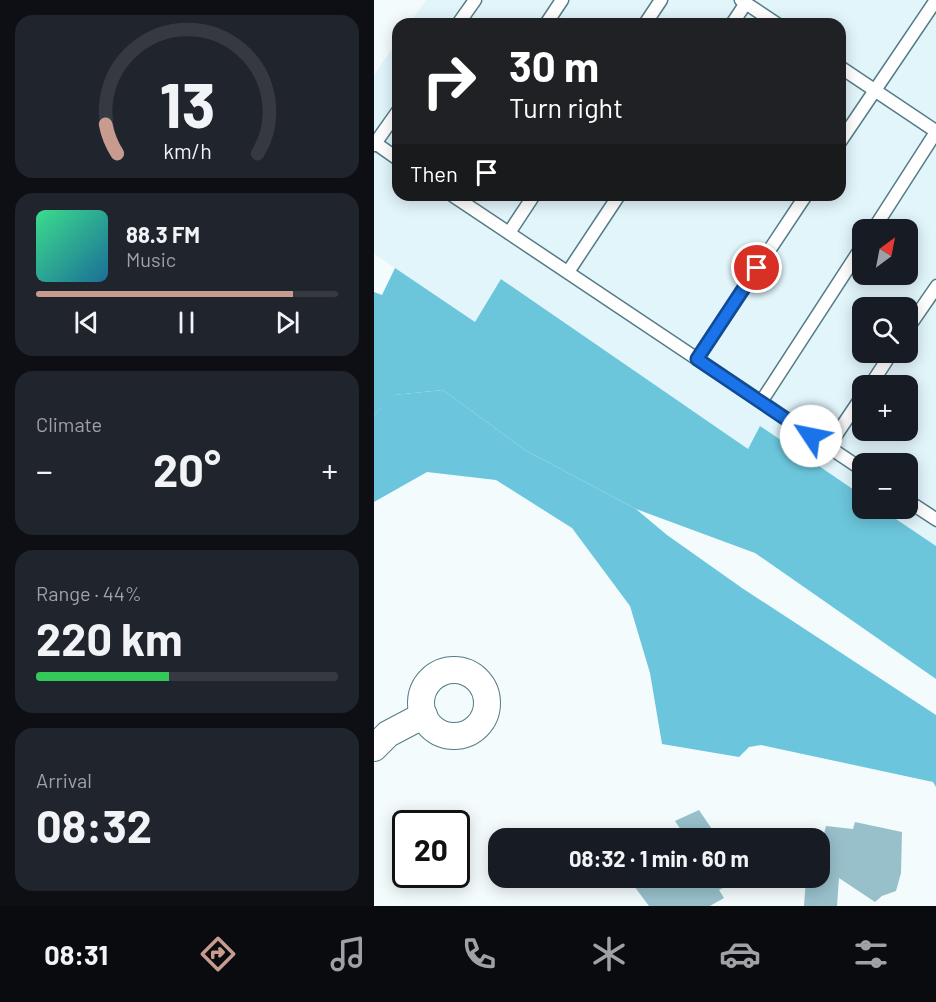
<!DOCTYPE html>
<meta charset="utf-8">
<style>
body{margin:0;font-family:Barlow,sans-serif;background:#20242c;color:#f1f3f6;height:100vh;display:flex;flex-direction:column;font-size:22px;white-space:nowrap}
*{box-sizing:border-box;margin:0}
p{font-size:20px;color:#9ea1a6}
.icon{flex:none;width:33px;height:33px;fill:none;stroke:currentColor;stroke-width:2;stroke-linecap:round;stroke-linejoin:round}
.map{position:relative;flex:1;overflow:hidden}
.details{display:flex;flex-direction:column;gap:15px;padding:15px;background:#0d0f14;width:374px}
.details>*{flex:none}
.guide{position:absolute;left:18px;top:18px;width:454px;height:183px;border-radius:18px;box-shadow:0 3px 15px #0003;background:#202124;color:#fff;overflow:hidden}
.needle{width:39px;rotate:32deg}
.controls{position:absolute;left:478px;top:219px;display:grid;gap:12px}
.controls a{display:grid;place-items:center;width:66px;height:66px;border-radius:12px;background:#171b24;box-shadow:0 3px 15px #0003;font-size:30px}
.speed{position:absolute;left:18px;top:810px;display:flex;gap:12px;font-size:30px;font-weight:700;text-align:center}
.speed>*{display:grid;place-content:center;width:78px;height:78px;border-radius:50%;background:#171b24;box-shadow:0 3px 15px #0003;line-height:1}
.speed .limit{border:3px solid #111;border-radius:9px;background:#fff;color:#111}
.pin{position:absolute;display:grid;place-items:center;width:51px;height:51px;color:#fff;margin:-26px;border:3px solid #fff;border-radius:50%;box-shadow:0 2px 6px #0007}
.me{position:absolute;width:66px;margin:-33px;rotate:304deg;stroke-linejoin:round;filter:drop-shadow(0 0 4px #0008)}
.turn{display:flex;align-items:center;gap:21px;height:126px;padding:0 18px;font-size:27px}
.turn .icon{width:78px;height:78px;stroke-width:2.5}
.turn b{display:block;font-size:42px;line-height:51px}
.then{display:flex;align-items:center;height:57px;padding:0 18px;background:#0003;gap:12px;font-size:22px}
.big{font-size:45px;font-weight:700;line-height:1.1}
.details .tile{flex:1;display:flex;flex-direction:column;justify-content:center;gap:9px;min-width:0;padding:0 21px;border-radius:18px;background:#20242c}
.details .dial{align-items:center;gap:0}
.dial svg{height:156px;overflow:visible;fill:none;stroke:#363941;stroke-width:7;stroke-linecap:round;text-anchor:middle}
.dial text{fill:#f1f3f6;stroke:none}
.song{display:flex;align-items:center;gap:18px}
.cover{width:72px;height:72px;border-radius:9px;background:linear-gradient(135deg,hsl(150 70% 55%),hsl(200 70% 35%))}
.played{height:6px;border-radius:3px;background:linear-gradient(90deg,#c89b8f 85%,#363941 85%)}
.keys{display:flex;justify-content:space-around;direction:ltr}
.heat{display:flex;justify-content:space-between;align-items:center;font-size:33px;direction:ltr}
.charge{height:9px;border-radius:4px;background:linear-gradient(90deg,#34c759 44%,#363941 0)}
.trip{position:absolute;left:114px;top:828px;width:342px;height:60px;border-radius:18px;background:#171b24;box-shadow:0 3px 15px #0003;font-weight:700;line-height:60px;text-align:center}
.menu{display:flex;height:96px;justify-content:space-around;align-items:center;background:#090b0e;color:#9ea1a6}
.menu .icon{width:42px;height:42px}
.menu .on{color:#c89b8f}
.menu b{font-size:27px;color:#f1f3f6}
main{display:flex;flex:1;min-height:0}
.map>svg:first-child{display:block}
.built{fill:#e1f5fb;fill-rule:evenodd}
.forest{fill:#6bc6dc}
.water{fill:#6bc6dd}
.building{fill:#98c0cb}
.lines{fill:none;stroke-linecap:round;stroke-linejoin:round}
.lane-casing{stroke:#547b85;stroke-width:15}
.street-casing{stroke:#547b85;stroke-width:28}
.lane{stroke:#fff;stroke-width:12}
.street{stroke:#fff;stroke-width:26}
.route-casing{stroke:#114b97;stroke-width:15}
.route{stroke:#1a73e8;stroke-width:10}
</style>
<main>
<section class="details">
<div class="tile dial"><svg viewBox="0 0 100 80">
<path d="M14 69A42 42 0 1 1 86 69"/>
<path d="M14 69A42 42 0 0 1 8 54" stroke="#c89b8f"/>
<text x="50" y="56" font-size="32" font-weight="700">13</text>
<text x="50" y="72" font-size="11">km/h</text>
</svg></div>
<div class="tile">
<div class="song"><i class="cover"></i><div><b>88.3 FM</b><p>Music</p></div></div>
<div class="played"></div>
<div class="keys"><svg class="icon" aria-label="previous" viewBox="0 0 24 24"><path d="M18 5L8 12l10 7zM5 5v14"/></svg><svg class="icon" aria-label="pause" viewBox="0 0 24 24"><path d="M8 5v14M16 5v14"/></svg><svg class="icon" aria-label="next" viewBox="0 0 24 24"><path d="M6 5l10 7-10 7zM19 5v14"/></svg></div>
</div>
<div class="tile"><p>Climate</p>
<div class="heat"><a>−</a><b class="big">20°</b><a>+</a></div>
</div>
<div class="tile"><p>Range · 44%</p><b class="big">220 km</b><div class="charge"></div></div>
<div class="tile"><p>Arrival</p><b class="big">08:32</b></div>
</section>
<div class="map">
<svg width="563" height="906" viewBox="0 0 563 906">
<rect width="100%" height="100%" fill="#f3fbfd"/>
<path class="built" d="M52,0H562V546L507,509L534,508V464H489V496L386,426L374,450L128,279L101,322L0,254V75L24,40V195H466V24H35ZM489,230H534V274H489ZM489,308H534V352H489ZM489,386H534V430H489Z"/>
<path class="forest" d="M21,268L101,322L127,279L374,449L386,426L489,496V508L507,509L562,546V679L381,553L262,509L151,450L69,390L20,395L0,415V292L8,295Z"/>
<path class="water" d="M69,390L151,450L262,509L293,535L368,588L562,715V787L559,782L387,745L375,747L365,757L288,744L276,673L256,606L198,528L122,480L53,472L0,502V415L19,395Z"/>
<g class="building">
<path d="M325,810L344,838H306L311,836L301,821Z"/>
<path d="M481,822L528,832L527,873L522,891L508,896L501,902L465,878L463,906H430L432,878H446V849L452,826L479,829Z"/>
<path d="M254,878H362V881L345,890L350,898L336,906H275Z"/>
</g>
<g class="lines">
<g class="lane-casing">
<g id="lane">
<path d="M367,0L403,24"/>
<path d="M84,24L101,0"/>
<path d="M172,24L188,0"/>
<path d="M271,24L287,0"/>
<path d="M358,24L372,3"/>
<path d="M466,67L563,132"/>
<path d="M466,142L562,0"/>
<path d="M1,143L24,159"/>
<path d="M0,145L24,111"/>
<path d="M78,195L489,470"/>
<path d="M499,230L562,132"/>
<path d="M135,233L160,195"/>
<path d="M194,272L245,195"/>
<path d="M534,328L563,286"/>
<path d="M323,359L432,195"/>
<path d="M496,386L518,352"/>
<path d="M387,402L489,245"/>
<path d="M454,447L489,395"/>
<path d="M534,501L563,520"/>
</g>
</g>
<g class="street-casing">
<g id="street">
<circle cx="80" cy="703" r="33"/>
<path d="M0,748L14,734L50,715"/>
</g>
</g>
<use href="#lane" class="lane"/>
<use href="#street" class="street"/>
</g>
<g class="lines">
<g class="route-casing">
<path id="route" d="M383,268L323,359L437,436"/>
</g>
<use href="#route" class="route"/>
</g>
</svg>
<div class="controls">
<a><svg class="needle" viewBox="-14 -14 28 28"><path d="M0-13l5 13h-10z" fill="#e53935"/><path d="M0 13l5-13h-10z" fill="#9ea1a6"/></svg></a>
<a><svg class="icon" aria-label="search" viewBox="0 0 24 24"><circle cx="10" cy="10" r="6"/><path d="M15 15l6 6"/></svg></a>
<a>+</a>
<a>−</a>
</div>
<div class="speed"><div class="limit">20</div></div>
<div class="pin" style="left:383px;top:268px;background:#d93025"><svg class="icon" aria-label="arrive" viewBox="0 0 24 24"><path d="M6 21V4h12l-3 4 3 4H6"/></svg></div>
<svg class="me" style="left:437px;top:436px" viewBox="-20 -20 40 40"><circle r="19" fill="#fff"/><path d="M0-13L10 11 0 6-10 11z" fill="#1a73e8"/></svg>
<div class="trip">08:32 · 1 min · 60 m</div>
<div class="guide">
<div class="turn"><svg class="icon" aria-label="right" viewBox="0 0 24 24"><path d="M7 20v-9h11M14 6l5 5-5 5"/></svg><div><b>30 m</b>Turn right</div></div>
<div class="then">Then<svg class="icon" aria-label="arrive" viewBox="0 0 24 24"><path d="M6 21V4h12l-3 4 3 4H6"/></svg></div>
</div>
</div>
</main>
<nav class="menu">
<b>08:31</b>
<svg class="icon on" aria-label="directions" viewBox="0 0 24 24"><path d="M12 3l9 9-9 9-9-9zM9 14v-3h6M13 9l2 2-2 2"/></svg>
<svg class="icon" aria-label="music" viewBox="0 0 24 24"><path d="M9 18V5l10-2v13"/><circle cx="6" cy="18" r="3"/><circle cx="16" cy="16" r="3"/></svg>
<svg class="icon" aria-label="phone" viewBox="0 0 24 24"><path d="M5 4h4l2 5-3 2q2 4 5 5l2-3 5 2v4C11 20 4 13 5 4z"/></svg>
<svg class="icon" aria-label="climate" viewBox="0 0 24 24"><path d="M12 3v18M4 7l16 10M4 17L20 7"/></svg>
<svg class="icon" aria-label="car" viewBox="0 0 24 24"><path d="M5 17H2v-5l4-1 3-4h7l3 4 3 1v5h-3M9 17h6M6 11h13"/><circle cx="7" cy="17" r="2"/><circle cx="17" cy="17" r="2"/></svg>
<svg class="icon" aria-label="filters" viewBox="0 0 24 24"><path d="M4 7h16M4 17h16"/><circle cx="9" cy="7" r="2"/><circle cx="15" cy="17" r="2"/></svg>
</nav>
